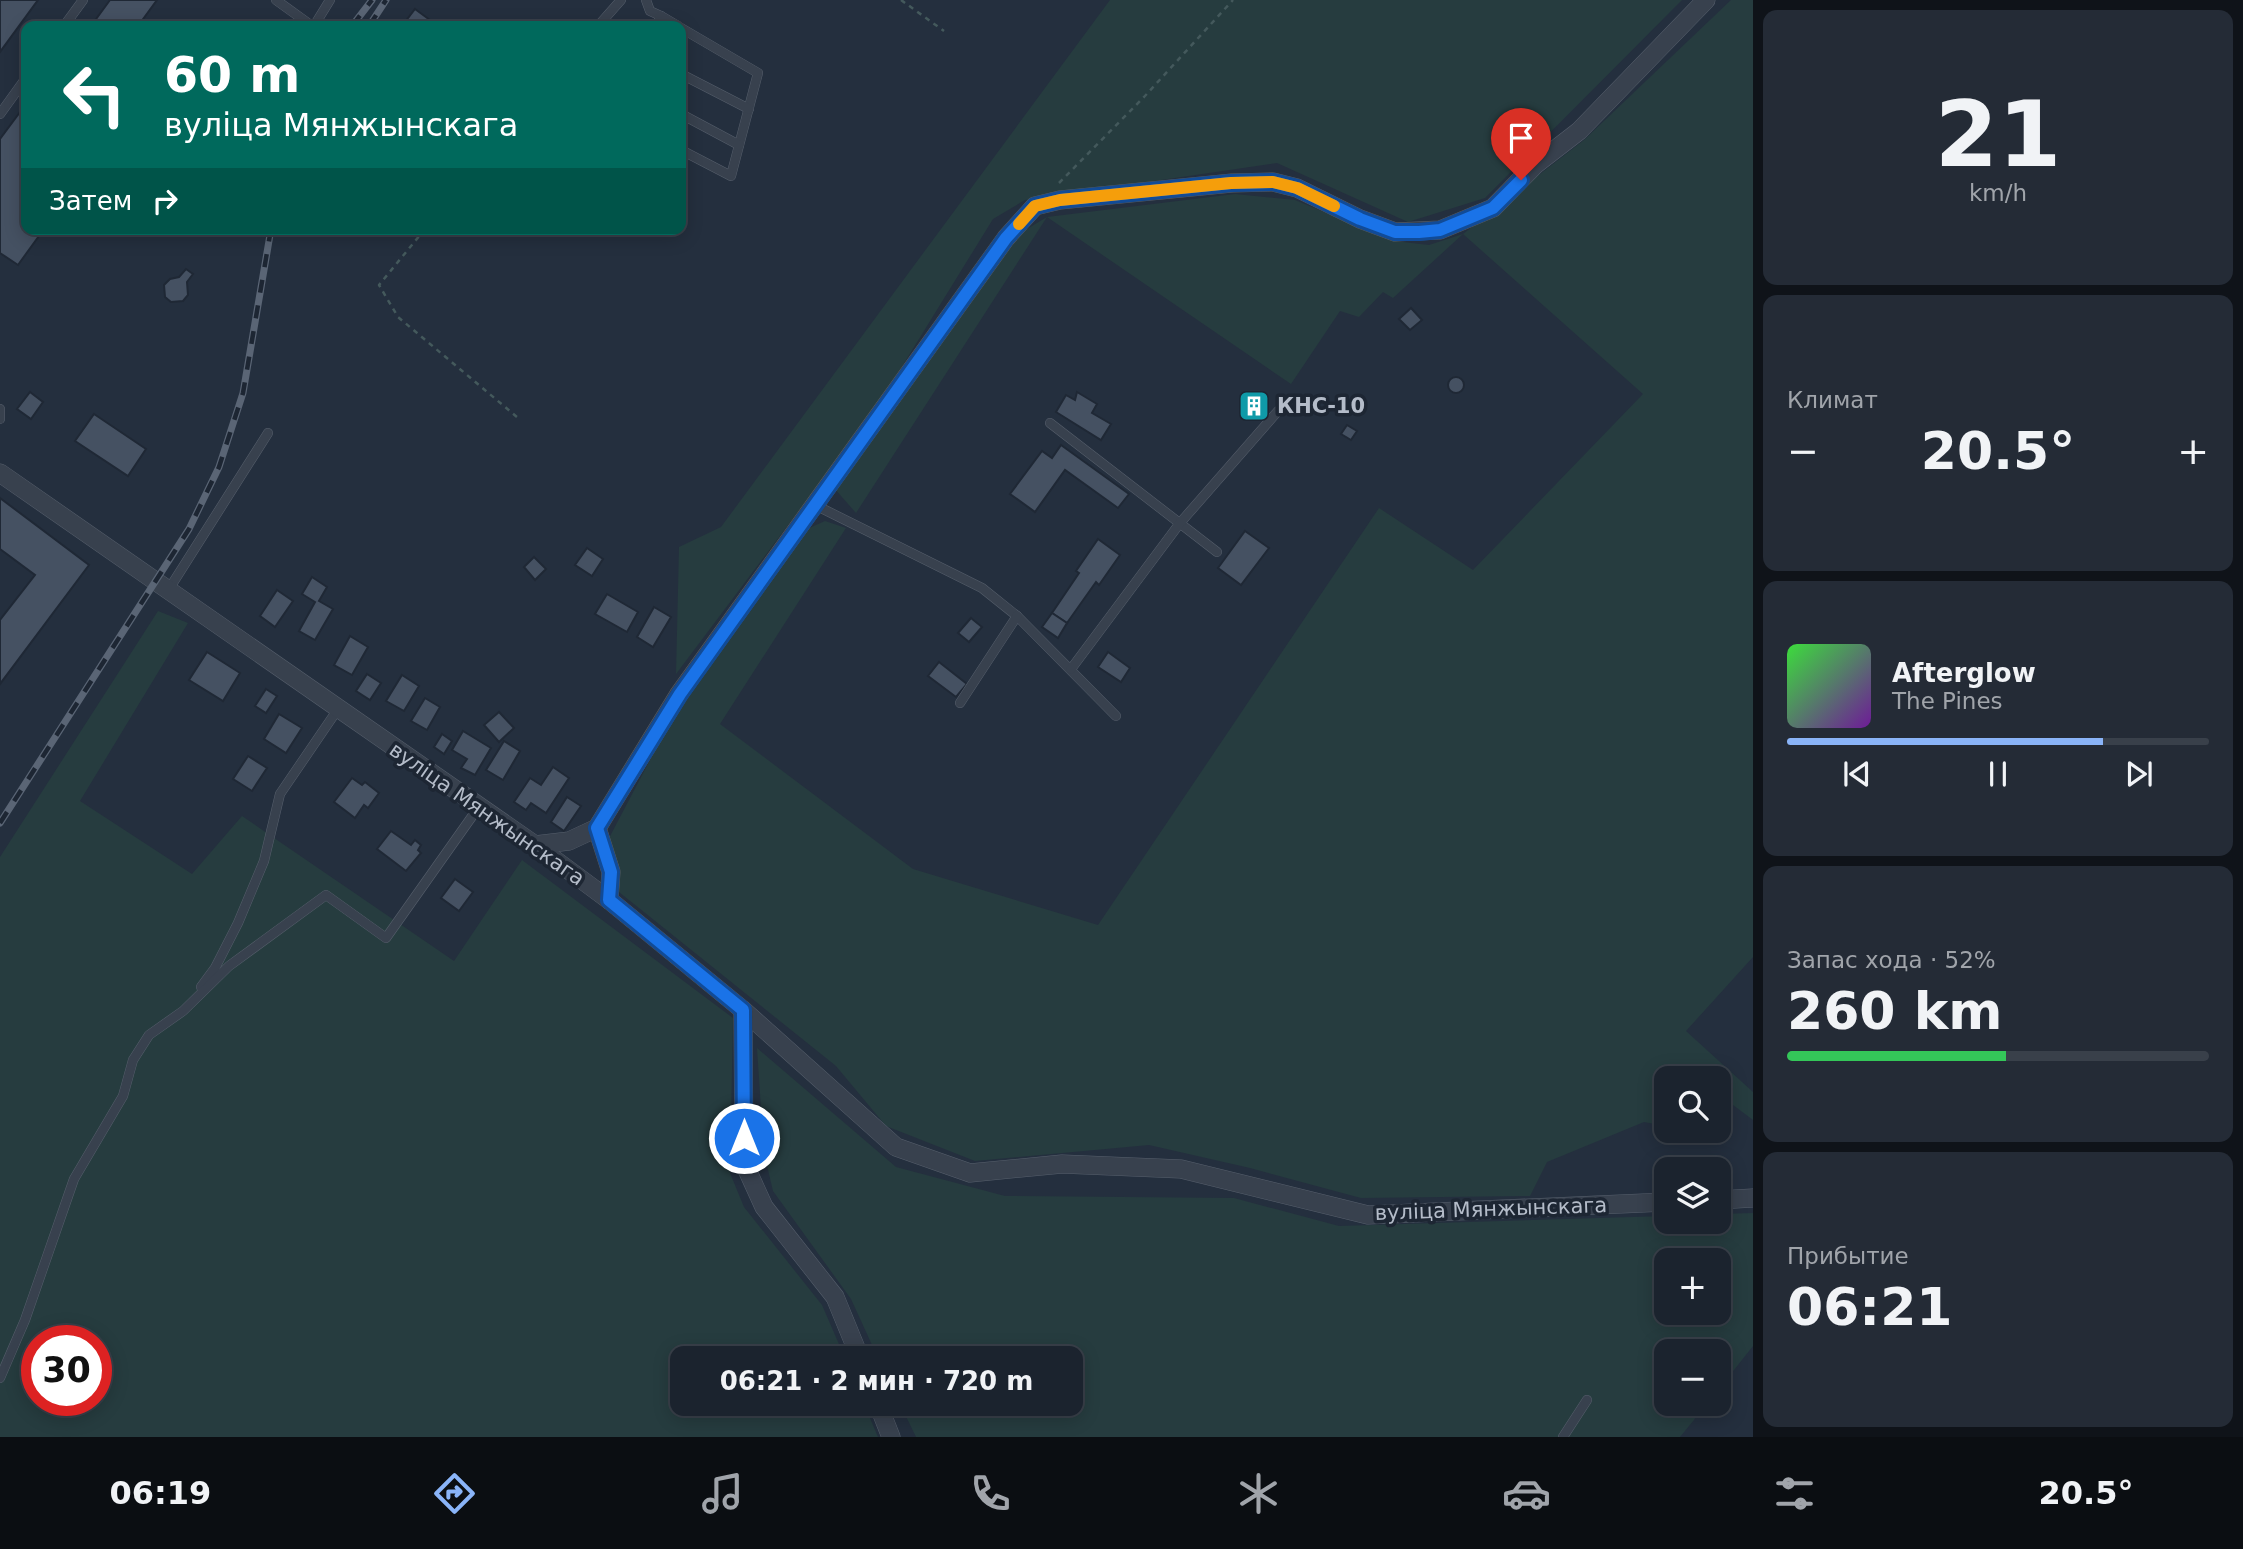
<!DOCTYPE html>
<html lang="ru">
<meta charset="utf-8">
<style>
body{margin:0;font-family:"DejaVu Sans",sans-serif;background:#242b36;color:#f1f3f6;height:100vh;display:flex;flex-direction:column;font-size:26px;white-space:nowrap}
*{box-sizing:border-box;margin:0}
p{font-size:23px;color:#a0a4aa}
.icon{flex:none;width:38px;height:38px;fill:none;stroke:currentColor;stroke-width:2;stroke-linecap:round;stroke-linejoin:round}
.map{position:relative;flex:1;overflow:hidden}
.panel{display:flex;flex-direction:column;gap:10px;padding:10px;background:#0f1319;width:490px}
.panel>*{flex:none}
.hud{position:absolute;left:21px;top:21px;width:665px;height:214px;border-radius:14px;box-shadow:0 4px 18px #0003,0 0 0 2px #39404a;background:#00695c;color:#fff;overflow:hidden}
.buttons{position:absolute;left:1654px;top:1066px;display:grid;gap:14px}
.buttons a{display:grid;place-items:center;width:77px;height:77px;border-radius:14px;background:#1b232e;box-shadow:0 4px 18px #0003,0 0 0 2px #39404a;font-size:35px}
.speed{position:absolute;left:21px;top:1325px;display:flex;gap:14px;font-size:35px;font-weight:700;text-align:center}
.speed>*{display:grid;place-content:center;width:91px;height:91px;border-radius:50%;background:#1b232e;box-shadow:0 4px 18px #0003,0 0 0 2px #39404a;line-height:1}
.speed .limit{border:10px solid #d22;background:#fff;color:#111}
.pin{position:absolute;display:grid;place-items:center;width:60px;height:60px;color:#fff;margin:-72px -30px;border-radius:50% 50% 50% 0;rotate:-45deg;box-shadow:0 0 7px #0007}
.pin .icon{rotate:45deg}
.me{position:absolute;width:77px;margin:-38px;rotate:0deg;stroke-linejoin:round;filter:drop-shadow(0 0 5px #0008)}
.turn{display:flex;align-items:center;gap:24px;height:147px;padding:0 28px;font-size:32px}
.turn .icon{width:91px;height:91px;stroke-width:2.5}
.turn b{display:block;font-size:49px;line-height:60px}
.then{display:flex;align-items:center;height:66px;padding:0 28px;background:#0003;gap:14px;font-size:26px}
.big{font-size:52px;font-weight:700;line-height:1.1}
.panel .tile{flex:1;display:flex;flex-direction:column;justify-content:center;gap:10px;min-width:0;padding:0 24px;border-radius:14px;background:#242b36}
.panel .dial{align-items:center;gap:0}
.dial b{font-size:91px;line-height:1}
.song{display:flex;align-items:center;gap:21px}
.cover{width:84px;height:84px;border-radius:10px;background:linear-gradient(135deg,hsl(120 70% 55%),hsl(280 70% 35%))}
.played{height:7px;border-radius:4px;background:linear-gradient(90deg,#8ab4f8 75%,#39404a 75%)}
.keys{display:flex;justify-content:space-around;direction:ltr}
.heat{display:flex;justify-content:space-between;align-items:center;font-size:38px;direction:ltr}
.charge{height:10px;border-radius:5px;background:linear-gradient(90deg,#34c759 52%,#39404a 0)}
.trip{position:absolute;left:670px;top:1346px;width:413px;height:70px;border-radius:14px;background:#1b232e;box-shadow:0 4px 18px #0003,0 0 0 2px #39404a;font-weight:700;line-height:70px;text-align:center}
.dock{display:flex;height:112px;justify-content:space-around;align-items:center;background:#0b0e12;color:#a0a4aa}
.dock .icon{width:49px;height:49px}
.dock .selected{color:#8ab4f8}
.dock b{font-size:32px;color:#f1f3f6}
main{display:flex;flex:1;min-height:0}
.map>svg:first-child{display:block}
.green{fill:#263c3f;fill-rule:evenodd}
.building{fill:#455162;stroke:#1f2835;stroke-width:2}
.lines{fill:none;stroke-linecap:round;stroke-linejoin:round}
.service-casing{stroke:#565f6c;stroke-width:10}
.minor-casing{stroke:#565f6c;stroke-width:19}
.path{stroke:#44595c;stroke-width:2.5;stroke-dasharray:5 5;stroke-linecap:butt}
.service{stroke:#38414e;stroke-width:9}
.minor{stroke:#38414e;stroke-width:18}
.rail-casing{stroke:#5a6575;stroke-width:7}
.rail{stroke:#1d2633;stroke-width:4.5;stroke-dasharray:13;stroke-linecap:butt}
.route-casing{stroke:#114b97;stroke-width:18}
.route{stroke:#1a73e8;stroke-width:12}
.slow{stroke:#f59e0b;stroke-width:12}
.labels{text-anchor:middle;stroke-width:7;stroke-linejoin:round;paint-order:stroke}
.poi-label{font-size:21px;font-weight:bold;fill:#b4bcc9;stroke:#1d2633;text-anchor:start}
.street-label{font-size:21px;fill:#b4bcc9;stroke:#1d2633}
</style>
<main>
<div class="map">
<svg width="1753" height="1437" viewBox="0 0 1753 1437">
<rect width="100%" height="100%" fill="#242f3e"/>
<g class="green">
<path d="M1110,0H1682L1485,198L1408,222L1277,163L1025,200L993,219L877,407L676,674L679,547L721,527Z"/>
<path d="M1731,0H1753V957L1686,1031L1753,1092V1120L1721,1096L1719,1098L1718,1078H1666V1126L1644,1122L1547,1162L1530,1196L1361,1198L1250,1168L1149,1145L975,1161L886,1126L836,1066L619,892L608,840L681,701L807,529L825,521L846,528L720,724L913,869L1098,925L1379,508L1473,570L1643,394L1463,234L1393,298L1383,292L1359,317L1340,311L1291,384L1047,217L856,513L834,488L1022,232L1047,217L1235,194L1295,200L1394,241L1429,245L1463,234L1584,140Z"/>
<path d="M158,611L188,623L80,801L192,874L242,816L454,961L522,860L733,1018L730,1173L744,1207L822,1305L845,1358H682V1404H864L878,1437H0V857ZM37,1340H96V1400H37Z"/>
<path d="M757,1048L896,1167L1005,1196L1234,1198L1339,1226L1666,1216V1222H1718L1719,1214L1753,1213V1346L1719,1389L1718,1351H1666V1404H1707L1680,1437H916L900,1404H1071V1358H878L851,1299L773,1191L764,1153ZM1666,1260H1718V1312H1666Z"/>
</g>
<g class="building">
<path d="M0,0H38L0,52Z"/>
<path d="M110,0H157L138,26H91Z"/>
<path d="M415,9L438,26H402Z"/>
<path d="M26,104V229H44L18,265L0,253V139Z"/>
<path d="M186,269L193,274L187,282L188,295L183,301L171,302L165,297L164,285L170,279L179,277Z"/>
<path d="M1411,308L1422,320L1410,330L1399,319Z"/>
<circle cx="1456" cy="385" r="8"/>
<path d="M30,392L43,402L31,419L17,409Z"/>
<path d="M1077,392L1097,404L1092,413L1111,424L1101,440L1056,412L1066,395L1075,400Z"/>
<path d="M1253,398L1262,405L1254,414L1246,407Z"/>
<path d="M94,414L146,449L128,476L75,441Z"/>
<path d="M1347,425L1357,431L1351,440L1341,434Z"/>
<path d="M1061,445L1129,494L1118,508L1065,470L1035,512L1010,494L1042,451L1052,458Z"/>
<path d="M0,498L89,565L0,684V620L35,575L0,549Z"/>
<path d="M1245,531L1269,548L1241,585L1218,568Z"/>
<path d="M1098,539L1120,555L1099,585L1096,582L1067,623L1052,613L1079,573L1076,571Z"/>
<path d="M587,548L603,559L592,576L575,565Z"/>
<path d="M534,557L546,569L535,580L524,567Z"/>
<path d="M312,577L327,587L319,601L333,609L315,640L299,631L315,602L302,594Z"/>
<path d="M277,590L293,601L275,627L260,616Z"/>
<path d="M607,594L638,612L627,632L595,614Z"/>
<path d="M654,607L671,617L653,647L637,637Z"/>
<path d="M1052,613L1067,623L1058,638L1042,627Z"/>
<path d="M971,618L982,627L969,642L958,633Z"/>
<path d="M350,636L368,647L352,675L334,665Z"/>
<path d="M207,652L240,673L223,701L189,680Z"/>
<path d="M1108,652L1130,668L1121,682L1098,667Z"/>
<path d="M939,662L967,684L956,697L928,676Z"/>
<path d="M367,674L381,683L370,700L356,691Z"/>
<path d="M402,675L419,686L404,711L386,701Z"/>
<path d="M266,689L277,696L266,713L255,706Z"/>
<path d="M425,698L440,707L427,730L411,721Z"/>
<path d="M499,712L514,728L499,742L484,725Z"/>
<path d="M279,714L302,728L286,753L264,739Z"/>
<path d="M463,731L491,748L475,775L461,768L467,759L452,750Z"/>
<path d="M442,734L452,741L444,754L434,747Z"/>
<path d="M504,741L520,751L503,780L486,770Z"/>
<path d="M248,756L267,768L252,791L233,779Z"/>
<path d="M553,767L569,778L546,813L531,803L526,810L514,802L530,778L541,785Z"/>
<path d="M352,778L362,785L365,782L379,793L368,808L364,805L355,818L334,802Z"/>
<path d="M567,797L581,806L564,831L551,822Z"/>
<path d="M391,831L411,845L415,840L421,845L418,850L421,853L406,871L377,849Z"/>
<path d="M455,879L473,892L459,911L441,898Z"/>
</g>
<g class="lines">
<g class="service-casing">
<g id="service">
<path d="M276,0L312,26"/>
<path d="M646,0L650,11L661,16"/>
<path d="M64,26L83,0"/>
<path d="M314,26L330,0"/>
<path d="M598,26L621,0"/>
<path d="M656,26L661,16L678,26"/>
<path d="M681,28L758,73L731,176L681,150"/>
<path d="M681,74L749,109"/>
<path d="M0,114L26,78"/>
<path d="M681,114L739,145"/>
<path d="M0,409V419"/>
<path d="M1050,423L1217,552"/>
<path d="M815,505L982,588L1017,616L1116,716"/>
<path d="M169,589L268,433"/>
<path d="M1071,669L1180,523L1278,411"/>
<path d="M960,703L1017,616"/>
<path d="M201,987L215,968L238,923L264,861L280,794L338,709"/>
<path d="M0,1378L25,1320L74,1179L123,1096L133,1060L149,1035L183,1011L229,966L326,895L386,938L478,808"/>
<path d="M1563,1437L1587,1400"/>
</g>
</g>
<g class="minor-casing">
<g id="minor">
<path d="M0,473L535,845L609,900L743,1010L896,1147L970,1173L1062,1164L1181,1169L1368,1215L1666,1202"/>
<path d="M597,828L611,872L609,900"/>
<path d="M535,845L569,841L597,828L679,694L1006,238L1035,206L1060,200L1232,183L1273,182L1297,188L1360,219L1395,232L1440,230L1493,208L1535,165L1579,131L1706,0"/>
<path d="M743,1010L744,1163L764,1207L835,1297L860,1358"/>
<path d="M1718,1200L1753,1198"/>
<path d="M878,1404L891,1437"/>
</g>
</g>
<g class="path">
<path d="M901,0L944,31"/>
<path d="M1059,183L1144,97L1233,0"/>
<path d="M425,229L379,285L398,317L517,417"/>
</g>
<use href="#service" class="service"/>
<use href="#minor" class="minor"/>
<g class="rail-casing">
<g id="rail">
<path d="M352,26L372,0"/>
<path d="M369,26L386,0"/>
<path d="M0,823L189,529L219,467L243,393L271,229"/>
</g>
</g>
<use href="#rail" class="rail"/>
</g>
<g class="lines">
<g class="route-casing">
<path id="route" d="M744,1138L743,1010L609,900L611,872L597,828L680,694L1006,238L1035,206L1060,200L1231,183L1273,182L1297,188L1360,219L1395,232H1419L1440,230L1493,208L1521,180"/>
</g>
<use href="#route" class="route"/>
<path class="slow" d="M1019,224L1035,206L1060,200L1231,183L1273,182L1297,188L1334,206"/>
</g>
<defs>
<g id="building-square" transform="scale(1.575)"><rect x="-9" y="-9" width="18" height="18" rx="4" fill="#0f9aa8" stroke="#1d2633"/><path d="M-4-6H4V6H1V3H-1V6H-4ZM-2.5-4.3h1.7v1.8h-1.7ZM.8-4.3h1.7v1.8H.8ZM-2.5-1h1.7V.8h-1.7ZM.8-1h1.7V.8H.8Z" fill="#fff"/></g>
</defs>
<g fill-rule="evenodd">
<use href="#building-square" x="1254" y="406"/>
</g>
<g class="labels">
<g class="poi-label">
<text x="1277" y="413">КНС-10</text>
</g>
<g class="street-label">
<text transform="translate(487 814) rotate(35)" y="7">вуліца Мянжынскага</text>
<text transform="translate(1491 1209) rotate(-2)" y="7">вуліца Мянжынскага</text>
</g>
</g>
</svg>
<div class="buttons">
<a><svg class="icon" aria-label="search" viewBox="0 0 24 24"><circle cx="10" cy="10" r="6"/><path d="M15 15l6 6"/></svg></a>
<a><svg class="icon" aria-label="layers" viewBox="0 0 24 24"><path d="M12 4l9 5-9 5-9-5zM3 14l9 5 9-5"/></svg></a>
<a>+</a>
<a>−</a>
</div>
<div class="speed"><div class="limit">30</div></div>
<div class="pin" style="left:1521px;top:180px;background:#d93025"><svg class="icon" aria-label="arrive" viewBox="0 0 24 24"><path d="M6 21V4h12l-3 4 3 4H6"/></svg></div>
<svg class="me" style="left:744px;top:1138px" viewBox="-20 -20 40 40"><circle r="17" fill="#1a73e8" stroke="#fff" stroke-width="3"/><path d="M0-11L8 9 0 5-8 9z" fill="#fff"/></svg>
<div class="trip">06:21 · 2 мин · 720 m</div>
<div class="hud">
<div class="turn"><svg class="icon" aria-label="left" viewBox="0 0 24 24"><path d="M17 20v-9H6M10 6l-5 5 5 5"/></svg><div><b>60 m</b>вуліца Мянжынскага</div></div>
<div class="then">Затем<svg class="icon" aria-label="right" viewBox="0 0 24 24"><path d="M7 20v-9h11M14 6l5 5-5 5"/></svg></div>
</div>
</div>
<section class="panel">
<div class="tile dial"><b>21</b><p>km/h</p></div>
<div class="tile"><p>Климат</p>
<div class="heat"><a>−</a><b class="big">20.5°</b><a>+</a></div>
</div>
<div class="tile">
<div class="song"><i class="cover"></i><div><b>Afterglow</b><p>The Pines</p></div></div>
<div class="played"></div>
<div class="keys"><svg class="icon" aria-label="previous" viewBox="0 0 24 24"><path d="M18 5L8 12l10 7zM5 5v14"/></svg><svg class="icon" aria-label="pause" viewBox="0 0 24 24"><path d="M8 5v14M16 5v14"/></svg><svg class="icon" aria-label="next" viewBox="0 0 24 24"><path d="M6 5l10 7-10 7zM19 5v14"/></svg></div>
</div>
<div class="tile"><p>Запас хода · 52%</p><b class="big">260 km</b><div class="charge"></div></div>
<div class="tile"><p>Прибытие</p><b class="big">06:21</b></div>
</section>
</main>
<nav class="dock">
<b>06:19</b>
<svg class="icon selected" aria-label="directions" viewBox="0 0 24 24"><path d="M12 3l9 9-9 9-9-9zM9 14v-3h6M13 9l2 2-2 2"/></svg>
<svg class="icon" aria-label="music" viewBox="0 0 24 24"><path d="M9 18V5l10-2v13"/><circle cx="6" cy="18" r="3"/><circle cx="16" cy="16" r="3"/></svg>
<svg class="icon" aria-label="phone" viewBox="0 0 24 24"><path d="M5 4h4l2 5-3 2q2 4 5 5l2-3 5 2v4C11 20 4 13 5 4z"/></svg>
<svg class="icon" aria-label="climate" viewBox="0 0 24 24"><path d="M12 3v18M4 7l16 10M4 17L20 7"/></svg>
<svg class="icon" aria-label="car" viewBox="0 0 24 24"><path d="M5 17H2v-5l4-1 3-4h7l3 4 3 1v5h-3M9 17h6M6 11h13"/><circle cx="7" cy="17" r="2"/><circle cx="17" cy="17" r="2"/></svg>
<svg class="icon" aria-label="filters" viewBox="0 0 24 24"><path d="M4 7h16M4 17h16"/><circle cx="9" cy="7" r="2"/><circle cx="15" cy="17" r="2"/></svg>
<b>20.5°</b>
</nav>
